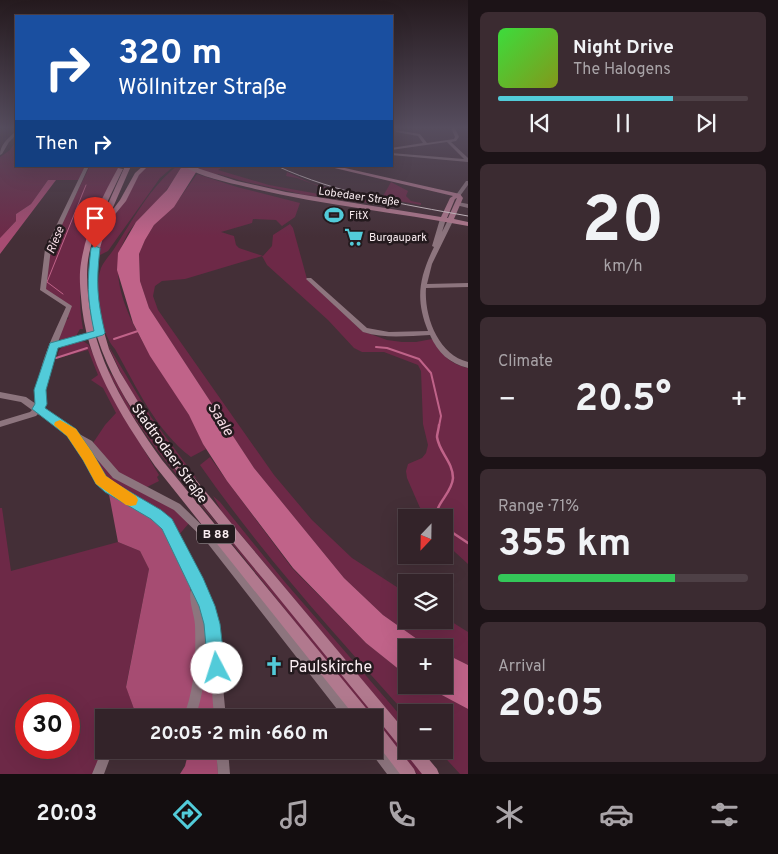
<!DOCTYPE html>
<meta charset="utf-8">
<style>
body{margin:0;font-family:Overpass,sans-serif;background:#3b2b31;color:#f1f3f6;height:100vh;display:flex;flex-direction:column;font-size:19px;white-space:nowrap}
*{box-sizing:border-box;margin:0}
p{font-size:16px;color:#a9a4a8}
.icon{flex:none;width:28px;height:28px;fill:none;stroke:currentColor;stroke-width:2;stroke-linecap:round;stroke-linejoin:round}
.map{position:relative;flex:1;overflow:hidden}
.drawer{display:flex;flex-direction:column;gap:12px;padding:12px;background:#1c1317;width:310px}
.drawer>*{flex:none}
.hud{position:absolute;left:15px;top:15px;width:378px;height:152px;border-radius:0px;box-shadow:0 5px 20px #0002,0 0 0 1px #4e4046;background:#1a4fa0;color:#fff;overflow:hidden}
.needle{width:32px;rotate:202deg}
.fabs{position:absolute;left:398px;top:509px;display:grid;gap:10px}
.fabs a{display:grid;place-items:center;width:55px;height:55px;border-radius:0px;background:#332329;box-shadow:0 5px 20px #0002,0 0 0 1px #4e4046;font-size:25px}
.speed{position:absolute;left:15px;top:694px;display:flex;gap:10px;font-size:25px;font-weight:700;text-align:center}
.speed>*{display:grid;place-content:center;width:65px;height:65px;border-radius:50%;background:#332329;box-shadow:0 5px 20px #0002,0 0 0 1px #4e4046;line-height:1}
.speed .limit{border:8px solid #d22;background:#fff;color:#111}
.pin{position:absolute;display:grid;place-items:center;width:42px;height:42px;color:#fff;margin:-51px -21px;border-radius:50% 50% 50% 0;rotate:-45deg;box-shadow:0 0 5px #0007}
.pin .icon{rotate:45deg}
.me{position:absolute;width:55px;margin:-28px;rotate:355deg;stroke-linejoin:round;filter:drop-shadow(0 0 4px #0008)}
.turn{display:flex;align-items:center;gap:18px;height:105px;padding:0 20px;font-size:22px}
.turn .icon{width:65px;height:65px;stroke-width:2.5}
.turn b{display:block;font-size:35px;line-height:42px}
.then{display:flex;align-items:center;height:48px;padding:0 20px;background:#0003;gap:10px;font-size:19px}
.big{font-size:38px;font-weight:700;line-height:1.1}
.drawer .tile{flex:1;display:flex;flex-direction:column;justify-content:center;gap:8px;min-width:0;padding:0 18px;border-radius:8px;background:#3b2b31}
.drawer .dial{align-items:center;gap:0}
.dial b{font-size:65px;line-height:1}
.song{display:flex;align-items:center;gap:15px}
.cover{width:60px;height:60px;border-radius:8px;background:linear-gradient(135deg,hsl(120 70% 55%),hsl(70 70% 35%))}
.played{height:5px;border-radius:2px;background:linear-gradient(90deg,#52cbd9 70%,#4e4046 70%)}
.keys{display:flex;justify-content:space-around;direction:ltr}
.heat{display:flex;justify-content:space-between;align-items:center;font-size:28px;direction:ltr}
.charge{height:8px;border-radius:4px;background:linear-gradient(90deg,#34c759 71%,#4e4046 0)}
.trip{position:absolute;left:95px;top:709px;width:288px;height:50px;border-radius:0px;background:#332329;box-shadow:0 5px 20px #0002,0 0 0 1px #4e4046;font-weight:700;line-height:50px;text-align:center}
.menu{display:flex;height:80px;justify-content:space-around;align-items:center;background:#140e10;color:#a9a4a8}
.menu .icon{width:35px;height:35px}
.menu .current{color:#52cbd9}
.menu b{font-size:22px;color:#f1f3f6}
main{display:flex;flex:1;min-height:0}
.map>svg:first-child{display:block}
.green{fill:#6d2947;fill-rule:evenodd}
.forest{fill:#a64c72}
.water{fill:#c06389}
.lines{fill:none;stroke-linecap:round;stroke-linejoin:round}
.stream-far2{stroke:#c06389;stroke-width:1}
.stream-far1{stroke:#c06389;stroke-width:2}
.stream{stroke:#c06389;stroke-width:2.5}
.minor{fill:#8d757e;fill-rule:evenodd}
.major{fill:#b1798e;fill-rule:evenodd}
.tram{stroke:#d8cace;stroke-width:1}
.route{fill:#52cbd9;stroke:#35848d}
.slow{fill:#f59e0b}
.labels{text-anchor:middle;stroke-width:5;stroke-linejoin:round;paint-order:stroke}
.far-street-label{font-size:11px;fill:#fbeef2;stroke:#241a1e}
.far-poi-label{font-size:11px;fill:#fbeef2;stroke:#241a1e;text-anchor:start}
.far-water-label{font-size:12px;font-style:italic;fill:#f5dbe4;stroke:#241a1e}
.shield{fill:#241a1e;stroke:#baaeb2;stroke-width:1}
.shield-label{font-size:12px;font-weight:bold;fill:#fbeef2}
.street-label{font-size:14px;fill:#fbeef2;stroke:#241a1e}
.water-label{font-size:15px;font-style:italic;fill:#f5dbe4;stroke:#241a1e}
.near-poi-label{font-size:16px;fill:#fbeef2;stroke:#241a1e;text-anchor:start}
</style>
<main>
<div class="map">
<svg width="468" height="774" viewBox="0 0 468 774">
<rect width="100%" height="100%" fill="#442f37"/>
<g class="green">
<path d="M16,141V166H86L79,180H48L31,204L16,214V221L0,238V157L10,150Z"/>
<path d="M90,166H119C94,220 72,268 83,329H80L76,336L61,340L59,339L64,322L69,318L66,316L71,306L45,290L49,248Z"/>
<path d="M148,166H174L160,178L108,251L96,257L108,226L142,170Z"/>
<path d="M177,166L181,167C174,179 167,191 157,201C145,213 132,224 125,239C96,294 164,370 189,415C196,426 199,438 206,449L191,457C156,431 136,386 115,349C100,332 93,290 101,268C104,261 110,255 114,249C132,221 150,187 177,166Z"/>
<path d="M200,166H224L218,170L269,185L324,195L329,190L297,178L286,176L287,172L311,183L379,204L305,195L246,182L218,174L214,176L199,170Z"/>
<path d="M197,174L237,187L300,203L295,217L282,226L276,220L253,219L252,223L221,232L234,236L236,245L239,248L263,256L272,246L273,235L290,224L293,228L307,279L362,331L387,340L402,342H416L432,339C442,355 450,364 468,368V564L444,542V518L424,517L407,478L406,471L408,464L422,458L426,453L428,445L423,424L421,371L418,365L384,352H362L354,348L328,320L267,265L262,256L185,279L162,281L155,286L153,296L158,310L274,475L312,520L352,558L406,593V620H444V617L468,632V665L444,653V648L432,647L417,639L383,615L344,578L254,468L149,308L140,281L139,254L145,240L154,225L174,206Z"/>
<path d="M391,182L408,191L406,196L411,201L421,203V205L382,198Z"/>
<path d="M83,341L89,345L111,395L159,475L157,477L159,481L145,488L120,475L102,456L93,443L105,425L116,413L103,388L91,380L98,375L88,350L58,358C57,344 71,344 83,341Z"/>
<path d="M108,345L151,417L197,479C186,472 179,461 171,451C146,418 124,383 108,345Z"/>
<path d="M106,367L114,378L131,409L162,453L214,520L370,706L423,774H417L157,450L128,409Z"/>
<path d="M85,444L106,468L172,506L190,522L177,537L105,479Z"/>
<path d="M210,457L227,481L292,568L366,643L406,675V685H423L468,709V774H460L438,750H444V712H406V714C334,633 262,554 200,465Z"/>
<path d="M213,496L220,502L284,581L406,722V733L222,512Z"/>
<path d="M0,508H2L11,571L118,542L140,551L149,569L126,686L134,709L124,717L104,718V747L95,774H0ZM26,705H69V748H26Z"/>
</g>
<g class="forest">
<path d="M48,180H56L0,254V238L16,221V214L31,204Z"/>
<path d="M108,489C125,499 146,508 161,522C175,535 189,574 191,593L199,592L210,625L216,717H155L134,709L126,687L149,569L140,551L118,542Z"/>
<path d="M189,750H217L218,774H180L185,766Z"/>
</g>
<g class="water">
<path d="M182,166H200L174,207L154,225L145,240L139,254L140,281L149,308L254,468L344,578L383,615L417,639L432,647L406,648V675L366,643L293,568L227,481L203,444L189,415L150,356L133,323L117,270L118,253L136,222L167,190Z"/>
<path d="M444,653L468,665V709L423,685H444Z"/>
</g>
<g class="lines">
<path class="stream-far2" d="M63,294L47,282L86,185"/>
<g class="stream-far1">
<path d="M114,339L138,331"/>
<path d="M376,347L387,348L419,359L431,373L441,416L439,426"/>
<path d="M56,358L87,348"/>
</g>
<g class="stream">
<path d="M437,518C434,504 452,494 453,478C453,462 439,452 437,437C437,434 439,428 439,425"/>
<path d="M444,527L468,543"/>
</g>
<g class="minor">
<path d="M451,128H455L459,137L456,141L451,142L468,158V162L391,155V153L464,159L447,142L391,150V148L423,143L418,136L396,132V130L420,134L427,143L454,139L455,137Z"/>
<path d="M15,132H16V135L9,142L2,154L0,155C0,145 7,139 15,132Z"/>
<path d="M85,166H89L51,249L46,289L72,306L58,342L98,331L101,333L100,335L56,347C51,362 45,377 44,393C44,399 46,403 42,408L74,431L92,441L119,472L180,504L211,534L356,714L358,718H344L205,540L174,510L113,478L84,444L91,454L104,477L119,488L159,511L170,521L202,579L212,606L217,624L226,718H214L207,624L202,606C209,638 207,686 195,718H183C195,689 196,656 195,625C194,611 186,597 193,583L164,527L153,517L113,494L98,483L85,458L68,435L38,414L36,416L0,427V421L30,412L32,410L21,402L0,398V392L26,397L36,404L37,403C35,370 53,336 66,307L40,290L45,249Z"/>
<path d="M466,181H468V185L460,196H456V195Z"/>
<path d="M458,202L468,204V208L456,205L455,204Z"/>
<path d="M443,217L446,219L442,232L448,220L453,221L432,264L427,284L468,283V287L426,288C424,316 438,355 468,362V368C449,363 438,353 430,335C407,336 385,339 363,332L306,279L307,278H311L367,328L389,332L428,331C415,299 419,278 434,247L432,246L440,219Z"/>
<path d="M133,708L146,714L148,718H123L129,710Z"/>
<path d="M374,740L378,742L399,770L401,774H387L369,750H374Z"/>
<path d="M104,745V750H113L104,774H92Z"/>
<path d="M216,750H228L230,774H218Z"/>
</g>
<g class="major">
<path d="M125,166H131L111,212L120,200L135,173L143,166H148L139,175L126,201L107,224L100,248L97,265L96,282L97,300L102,325L109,349L120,372L145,413L175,454L240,534L406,732V750H421L437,769L439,774H422L407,755L405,750L401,748C356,692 310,637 265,581C238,549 212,517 187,484C145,430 97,370 89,299C84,252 106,208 125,166Z"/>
<path d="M183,166H191L237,181L286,192L441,217L450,198L453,196L326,166H336L460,194L463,198L454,219L468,222V226C395,212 320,205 247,187C226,182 201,177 183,166ZM457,198L448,218H447L455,199Z"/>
<path d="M118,168L123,169C111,195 96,222 90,250C86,265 87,280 88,295C94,359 126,409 162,460L370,713L372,718H356L155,466C120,414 85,361 81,297C80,286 79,275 81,263C86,230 102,197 118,168Z"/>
<path d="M374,722L379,724L414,769L416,774H400L374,740Z"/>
</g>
<path class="tram" d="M277,166C338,194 402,204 468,216"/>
</g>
<linearGradient id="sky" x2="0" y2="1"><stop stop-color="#251a1e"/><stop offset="0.54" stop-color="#564d5e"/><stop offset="1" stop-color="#564d5e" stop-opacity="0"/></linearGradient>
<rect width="468" height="237" fill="url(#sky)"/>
<path class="route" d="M95,246L100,248C96,283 97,299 105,333L103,335L58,348L46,390L47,404L45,408L76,429L92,452L106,476L115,483L161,510L172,519L203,578L215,606L220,624L225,668L223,674L217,677L211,674L208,668L204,624L199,606L162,529L151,519L105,492L96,484L83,460L67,436L32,409L35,404L34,390L50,343L94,331C87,297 87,282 91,248Z"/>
<path class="slow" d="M60,420L76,429L92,452L106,476L136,496L138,500L136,505L131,506L126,505L96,484L83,460L67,436L54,425L55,422Z"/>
<defs>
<g id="stadium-bare" transform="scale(1.5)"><path d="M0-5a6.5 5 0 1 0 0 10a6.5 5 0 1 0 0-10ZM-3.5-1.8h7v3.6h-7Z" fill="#52cbd9" stroke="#241a1e" stroke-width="2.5" paint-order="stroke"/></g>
<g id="supermarket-bare" transform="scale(1.5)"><path d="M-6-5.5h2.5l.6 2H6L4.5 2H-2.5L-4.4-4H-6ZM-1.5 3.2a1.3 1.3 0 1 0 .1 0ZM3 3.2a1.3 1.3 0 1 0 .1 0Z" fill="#52cbd9" stroke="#241a1e" stroke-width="2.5" paint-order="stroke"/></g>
<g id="church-bare" transform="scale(1.5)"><path d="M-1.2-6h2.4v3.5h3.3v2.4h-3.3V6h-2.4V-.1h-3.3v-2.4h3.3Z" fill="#52cbd9" stroke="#241a1e" stroke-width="2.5" paint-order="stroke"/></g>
</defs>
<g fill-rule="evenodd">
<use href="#stadium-bare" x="334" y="215"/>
<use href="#supermarket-bare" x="354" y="237"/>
<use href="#church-bare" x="274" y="666"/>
</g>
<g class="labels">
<g class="far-street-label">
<text transform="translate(359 196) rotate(8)" y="4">Lobedaer Straße</text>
</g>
<g class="far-poi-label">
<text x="349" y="219">FitX</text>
<text x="369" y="241">Burgaupark</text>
</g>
<g class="far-water-label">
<text transform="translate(55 240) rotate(-68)" y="4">Riese</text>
</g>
<rect class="shield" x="197" y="524.5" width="38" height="19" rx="4"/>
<g class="shield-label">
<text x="216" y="538">B 88</text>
</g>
<g class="street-label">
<text transform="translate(170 453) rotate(54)" y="5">Stadtrodaer Straße</text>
</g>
<g class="water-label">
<text transform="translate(221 419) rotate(58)" y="5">Saale</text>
</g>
<g class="near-poi-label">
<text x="289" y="672">Paulskirche</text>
</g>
</g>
</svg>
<div class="fabs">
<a><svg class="needle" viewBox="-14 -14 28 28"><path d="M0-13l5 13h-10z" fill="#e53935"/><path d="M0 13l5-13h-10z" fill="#a9a4a8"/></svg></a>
<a><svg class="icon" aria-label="layers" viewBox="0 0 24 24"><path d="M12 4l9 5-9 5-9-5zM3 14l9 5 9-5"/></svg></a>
<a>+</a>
<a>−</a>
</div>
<div class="speed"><div class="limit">30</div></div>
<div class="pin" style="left:95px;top:248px;background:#d93025"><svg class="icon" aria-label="arrive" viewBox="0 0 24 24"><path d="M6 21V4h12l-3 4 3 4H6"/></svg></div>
<svg class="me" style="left:217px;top:668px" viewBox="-20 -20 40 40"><circle r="19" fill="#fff"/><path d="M0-13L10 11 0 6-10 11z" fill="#52cbd9"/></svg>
<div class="trip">20:05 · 2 min · 660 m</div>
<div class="hud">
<div class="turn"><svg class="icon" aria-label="right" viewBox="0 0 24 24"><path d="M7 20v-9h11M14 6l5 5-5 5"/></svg><div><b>320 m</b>Wöllnitzer Straße</div></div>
<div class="then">Then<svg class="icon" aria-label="right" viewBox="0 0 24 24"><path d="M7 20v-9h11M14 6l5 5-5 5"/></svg></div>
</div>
</div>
<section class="drawer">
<div class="tile">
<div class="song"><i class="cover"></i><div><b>Night Drive</b><p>The Halogens</p></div></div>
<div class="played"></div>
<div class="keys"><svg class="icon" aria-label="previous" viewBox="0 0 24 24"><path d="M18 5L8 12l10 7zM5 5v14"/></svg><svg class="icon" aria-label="pause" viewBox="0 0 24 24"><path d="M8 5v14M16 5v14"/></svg><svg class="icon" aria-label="next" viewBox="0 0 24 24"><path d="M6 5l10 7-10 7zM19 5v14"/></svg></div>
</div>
<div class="tile dial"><b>20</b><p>km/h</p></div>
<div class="tile"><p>Climate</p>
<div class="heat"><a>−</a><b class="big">20.5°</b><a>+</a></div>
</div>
<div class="tile"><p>Range · 71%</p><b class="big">355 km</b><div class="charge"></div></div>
<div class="tile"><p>Arrival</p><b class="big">20:05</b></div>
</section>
</main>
<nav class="menu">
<b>20:03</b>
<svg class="icon current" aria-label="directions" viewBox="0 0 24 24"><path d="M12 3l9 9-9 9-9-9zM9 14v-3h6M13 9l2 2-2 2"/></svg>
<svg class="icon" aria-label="music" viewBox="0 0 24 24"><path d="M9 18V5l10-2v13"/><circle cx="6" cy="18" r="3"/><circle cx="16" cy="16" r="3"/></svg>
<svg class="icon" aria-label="phone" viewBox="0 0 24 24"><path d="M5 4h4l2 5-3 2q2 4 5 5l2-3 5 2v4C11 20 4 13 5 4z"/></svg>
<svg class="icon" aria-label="climate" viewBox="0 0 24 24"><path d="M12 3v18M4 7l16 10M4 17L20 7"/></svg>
<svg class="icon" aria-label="car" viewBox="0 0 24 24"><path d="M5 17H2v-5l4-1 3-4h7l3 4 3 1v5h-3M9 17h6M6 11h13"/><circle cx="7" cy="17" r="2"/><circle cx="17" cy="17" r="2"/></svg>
<svg class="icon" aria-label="filters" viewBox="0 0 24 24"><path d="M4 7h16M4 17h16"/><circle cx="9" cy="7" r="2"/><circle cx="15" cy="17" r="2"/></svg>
</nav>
